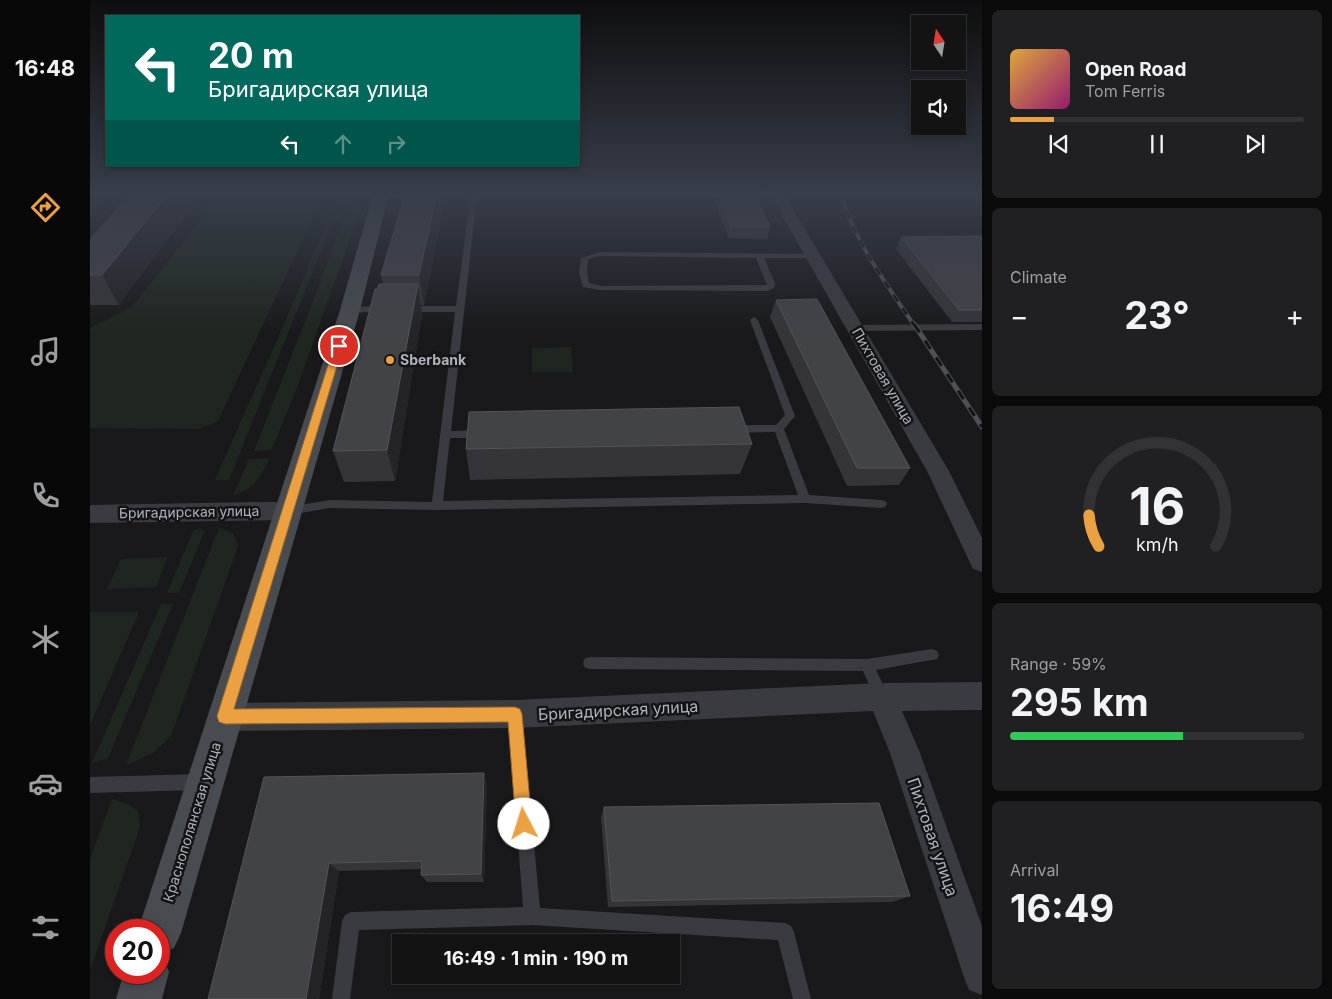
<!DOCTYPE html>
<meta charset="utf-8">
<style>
body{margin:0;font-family:Inter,sans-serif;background:#202022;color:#f1f3f6;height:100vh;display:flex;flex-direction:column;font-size:19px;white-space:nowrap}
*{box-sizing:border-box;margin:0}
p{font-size:16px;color:#9d9ea0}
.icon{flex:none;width:28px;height:28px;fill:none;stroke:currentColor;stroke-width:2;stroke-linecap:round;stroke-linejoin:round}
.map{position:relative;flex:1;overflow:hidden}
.panel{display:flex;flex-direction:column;gap:10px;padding:10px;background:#0a0a0b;width:350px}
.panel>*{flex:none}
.guide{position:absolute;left:15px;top:15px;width:475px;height:152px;border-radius:0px;box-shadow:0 2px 8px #0003,0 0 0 1px #323234;background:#00695c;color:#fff;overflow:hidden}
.needle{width:32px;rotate:348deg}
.fabs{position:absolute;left:821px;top:15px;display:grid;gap:10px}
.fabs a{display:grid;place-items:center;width:55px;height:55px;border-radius:0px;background:#131314;box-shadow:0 2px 8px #0003,0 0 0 1px #323234;font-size:25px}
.speed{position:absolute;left:15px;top:919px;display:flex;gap:10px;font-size:25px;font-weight:700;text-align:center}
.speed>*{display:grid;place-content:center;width:65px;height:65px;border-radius:50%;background:#131314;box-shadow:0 2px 8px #0003,0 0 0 1px #323234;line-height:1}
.speed .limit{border:8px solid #d22;background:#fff;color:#111}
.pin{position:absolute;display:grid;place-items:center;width:42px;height:42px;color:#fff;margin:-21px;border:2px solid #fff;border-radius:50%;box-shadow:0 1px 5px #0007}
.me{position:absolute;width:55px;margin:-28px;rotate:355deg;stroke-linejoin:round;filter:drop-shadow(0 0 4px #0008)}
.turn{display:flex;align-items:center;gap:18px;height:105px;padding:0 20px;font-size:22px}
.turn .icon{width:65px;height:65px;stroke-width:2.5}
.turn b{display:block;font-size:35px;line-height:42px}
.lanes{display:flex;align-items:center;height:48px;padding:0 20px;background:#0003;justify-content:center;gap:25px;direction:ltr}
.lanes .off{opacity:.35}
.big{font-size:38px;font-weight:700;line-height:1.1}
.panel .card{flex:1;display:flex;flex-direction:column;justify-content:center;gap:8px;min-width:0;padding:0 18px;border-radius:8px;background:#202022}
.panel .dial{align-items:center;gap:0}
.dial svg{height:130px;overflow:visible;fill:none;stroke:#323234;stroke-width:7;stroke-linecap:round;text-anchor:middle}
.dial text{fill:#f1f3f6;stroke:none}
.song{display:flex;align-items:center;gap:15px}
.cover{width:60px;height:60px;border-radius:8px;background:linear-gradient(135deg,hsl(40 70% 55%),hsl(320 70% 35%))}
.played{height:5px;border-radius:2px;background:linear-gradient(90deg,#eba141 15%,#323234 15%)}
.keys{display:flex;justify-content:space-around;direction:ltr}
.heat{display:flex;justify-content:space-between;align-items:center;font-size:28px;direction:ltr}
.charge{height:8px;border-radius:4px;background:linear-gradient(90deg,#34c759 59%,#323234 0)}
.trip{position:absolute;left:302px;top:934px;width:288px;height:50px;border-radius:0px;background:#131314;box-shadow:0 2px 8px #0003,0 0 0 1px #323234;font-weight:700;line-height:50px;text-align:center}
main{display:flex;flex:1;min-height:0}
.menu{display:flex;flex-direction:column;width:90px;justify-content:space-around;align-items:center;background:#080808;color:#9d9ea0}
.menu .icon{width:35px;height:35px}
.menu .current{color:#eba141}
.menu b{font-size:22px;color:#f1f3f6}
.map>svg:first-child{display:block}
.green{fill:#1f261f}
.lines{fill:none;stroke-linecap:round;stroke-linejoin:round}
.lane{fill:#3a3b40;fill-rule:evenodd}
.street{fill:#3a3b40;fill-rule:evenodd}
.secondary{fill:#484b50;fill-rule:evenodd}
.rail-far1-casing{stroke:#4d5055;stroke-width:4}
.rail-casing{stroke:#4d5055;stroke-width:5}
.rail-far1{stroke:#141416;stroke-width:2.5;stroke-dasharray:8;stroke-linecap:butt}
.rail{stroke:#141416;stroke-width:3;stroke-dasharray:10;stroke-linecap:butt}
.wall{fill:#353539}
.shaded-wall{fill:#242427}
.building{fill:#424347;stroke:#525459}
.route{fill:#eba141;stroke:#99692a}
.poi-dot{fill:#eba141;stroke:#141416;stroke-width:2}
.labels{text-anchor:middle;stroke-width:5;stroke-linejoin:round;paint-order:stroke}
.poi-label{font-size:14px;font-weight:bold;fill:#acb1ba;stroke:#141416;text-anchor:start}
.street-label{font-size:14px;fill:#acb1ba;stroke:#141416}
.near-street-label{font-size:16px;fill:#acb1ba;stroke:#141416}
</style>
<main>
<nav class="menu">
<b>16:48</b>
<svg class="icon current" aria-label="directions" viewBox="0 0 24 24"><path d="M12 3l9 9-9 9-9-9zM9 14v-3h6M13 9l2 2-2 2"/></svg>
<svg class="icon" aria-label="music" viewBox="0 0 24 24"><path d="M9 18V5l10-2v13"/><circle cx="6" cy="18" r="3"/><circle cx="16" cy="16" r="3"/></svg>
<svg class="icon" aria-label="phone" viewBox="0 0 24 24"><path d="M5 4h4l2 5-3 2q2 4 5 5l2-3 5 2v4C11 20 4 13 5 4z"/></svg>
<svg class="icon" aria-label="climate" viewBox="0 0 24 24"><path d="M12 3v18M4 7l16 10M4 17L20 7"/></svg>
<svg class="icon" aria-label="car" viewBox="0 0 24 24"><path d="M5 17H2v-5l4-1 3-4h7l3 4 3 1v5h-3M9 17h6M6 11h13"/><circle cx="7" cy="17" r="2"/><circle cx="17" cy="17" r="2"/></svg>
<svg class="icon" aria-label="filters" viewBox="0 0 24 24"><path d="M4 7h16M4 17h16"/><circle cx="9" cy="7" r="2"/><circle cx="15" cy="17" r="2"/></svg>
</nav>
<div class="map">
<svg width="892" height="999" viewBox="0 0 892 999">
<rect width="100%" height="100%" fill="#19191b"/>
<g class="green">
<path d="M126,194H234L128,421L109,429L0,428V328L42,307L111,219Z"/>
<path d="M248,194H254L139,480H125L201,308Z"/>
<path d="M262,194H276L208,385L182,449L164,451L227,291Z"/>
<path d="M481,347L483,372H442V348Z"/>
<path d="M180,458C169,478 166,488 143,495L159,459Z"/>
<path d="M129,528C141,531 145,533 148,546L81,736L63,753L36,765Z"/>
<path d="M104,529L115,530L89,593H77Z"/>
<path d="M78,557L66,587L17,589L31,559Z"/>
<path d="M71,604H83L18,758L2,763Z"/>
<path d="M0,612H49L0,725Z"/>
<path d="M22,799L38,804L48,811L50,827L0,970V859Z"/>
</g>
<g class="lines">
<g class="lane">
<path d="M39,194H45L3,245H0V238Z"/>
<path d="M312,194C307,198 292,200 287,196L292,194Z"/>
<path d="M381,194H387L361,431L392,430L397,434L392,438H360L353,501L708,495L685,432L643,433L638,429L643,425H686L695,415L660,320L664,317L668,320L705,416L694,429L719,495L791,500L795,501L797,504L795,507L791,508L715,503L347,510L240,508L198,515L194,514L192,511L194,508L198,507L240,500L342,502L365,312H317L313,309L317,306H366Z"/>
<path d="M510,252L723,254L727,256L723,258H674L685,283L684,288L677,291L511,290L493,287L489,272L491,258ZM510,256L666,258L677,285L511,286L499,283L497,272L498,259Z"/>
<path d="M296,306L300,309L299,311L260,313L256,310L260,307Z"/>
<path d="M892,324V330L765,331L761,328L765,325Z"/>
<path d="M842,649L847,651L849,655L847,659L786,670L799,697L797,702L792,704L787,702L773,671L500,669L495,668L493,663L495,658L500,657L777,659Z"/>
<path d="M425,707L430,709L432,714L450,908L695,923L701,926L704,932L721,999H703L688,940L442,925L269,930L260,999H242L252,921L255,915L261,912L433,907L418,714L420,709Z"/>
<path d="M111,774L116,777L119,782L116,787L111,790L0,793V777Z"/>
</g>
<g class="street">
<path d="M680,194H694L859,471L892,538V572L883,569L837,471Z"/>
<path d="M172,502H197L205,505L208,511L205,517L197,520L0,523V505Z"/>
<path d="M892,682V710L812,711L830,753L892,926V995L879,990L874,977L800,753L783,711L425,728L135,731L125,727L120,717L125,707L135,703L425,700L792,683Z"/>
</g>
<path class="secondary" d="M283,194H299L270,310L91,933L84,948L69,955L73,956L79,972L72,999H26L34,972H69V930H48L250,310Z"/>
<g class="rail-far1-casing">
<path id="rail-far1" d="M751,196C766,243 797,285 824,325"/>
</g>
<g class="rail-casing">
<path id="rail" d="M824,324L892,427"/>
</g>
<use href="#rail-far1" class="rail-far1"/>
<use href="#rail" class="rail"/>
</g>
<g class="wall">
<path d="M315,194H356V196L334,305H331L332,314L305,481L254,482L243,451L287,289L293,284L291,275Z"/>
<path d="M622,194H665L680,227L677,239L639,238Z"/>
<path d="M892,236V322H862L806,249L811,237Z"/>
<path d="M0,242L29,305H0Z"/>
<path d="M686,300L820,468L809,485L757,486L680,317Z"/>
<path d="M662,444L650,474L380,480L376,449Z"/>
<path d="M174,777L397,784L394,882H337L331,875L332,869L249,871L229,999Z"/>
<path d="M514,807L820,896L802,902L518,907L511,817Z"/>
</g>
<g class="shaded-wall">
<path d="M0,194H19L0,215Z"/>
<path d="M78,194H112L29,305L12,275Z"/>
<path d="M347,194H356V196L334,305L329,275Z"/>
<path d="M328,284L332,314L305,481L297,450Z"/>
<path d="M394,773L397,784L394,882L391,874Z"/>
<path d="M239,863L249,871L229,999H216Z"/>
</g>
<g class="building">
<path d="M43,194H78L12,275H0V242Z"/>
<path d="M315,194H347L329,275H291Z"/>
<path d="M629,194H665L680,227H641Z"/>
<path d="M892,236V310H869L811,237Z"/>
<path d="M289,284H328L297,450L243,451L285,289H287Z"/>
<path d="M727,299L820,468H767L686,300Z"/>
<path d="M649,407L662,444L376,449L379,412Z"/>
<path d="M394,773L391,874L331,875L332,861L239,863L216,999H118L174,777Z"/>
<path d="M789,803L820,896L522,901L514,807Z"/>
</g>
<linearGradient id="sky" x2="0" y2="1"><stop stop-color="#0e0e0f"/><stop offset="0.58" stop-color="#383e4a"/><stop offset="1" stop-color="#383e4a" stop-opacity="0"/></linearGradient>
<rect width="892" height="334" fill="url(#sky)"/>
<path class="route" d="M249,343L253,346L144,709L425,707L430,709L432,714L442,824L440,830L434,832L428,830L426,824L418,722L135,724L129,722L127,716L244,346Z"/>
<circle class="poi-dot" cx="300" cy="360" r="5"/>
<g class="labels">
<g class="poi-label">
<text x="310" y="365">Sberbank</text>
</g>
<g class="street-label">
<text transform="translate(793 376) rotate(60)" y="5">Пихтовая улица</text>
<text transform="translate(99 512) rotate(-1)" y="5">Бригадирская улица</text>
<text transform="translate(102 822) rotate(-73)" y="5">Краснополянская улица</text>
</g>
<g class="near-street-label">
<text transform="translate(528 710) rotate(-3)" y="6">Бригадирская улица</text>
<text transform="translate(843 837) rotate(71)" y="6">Пихтовая улица</text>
</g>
</g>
</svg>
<div class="fabs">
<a><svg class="needle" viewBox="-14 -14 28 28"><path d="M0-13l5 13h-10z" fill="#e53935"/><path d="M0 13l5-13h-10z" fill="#9d9ea0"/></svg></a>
<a><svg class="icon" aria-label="sound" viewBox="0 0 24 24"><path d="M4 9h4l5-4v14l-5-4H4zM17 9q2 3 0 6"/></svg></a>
</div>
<div class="speed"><div class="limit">20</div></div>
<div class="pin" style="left:249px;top:346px;background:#d93025"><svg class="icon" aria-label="arrive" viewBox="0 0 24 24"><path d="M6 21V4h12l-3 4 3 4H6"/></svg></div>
<svg class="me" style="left:434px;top:824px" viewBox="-20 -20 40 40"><circle r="19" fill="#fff"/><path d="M0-13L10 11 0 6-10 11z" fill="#eba141"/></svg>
<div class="trip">16:49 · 1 min · 190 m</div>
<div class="guide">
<div class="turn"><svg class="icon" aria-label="left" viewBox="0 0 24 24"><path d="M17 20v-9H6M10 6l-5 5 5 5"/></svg><div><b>20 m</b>Бригадирская улица</div></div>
<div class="lanes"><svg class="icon" aria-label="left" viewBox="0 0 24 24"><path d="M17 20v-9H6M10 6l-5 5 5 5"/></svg><svg class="icon off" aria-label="ahead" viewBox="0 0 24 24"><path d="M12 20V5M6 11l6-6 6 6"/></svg><svg class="icon off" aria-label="right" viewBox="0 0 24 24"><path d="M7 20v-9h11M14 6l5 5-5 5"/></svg></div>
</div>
</div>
<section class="panel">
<div class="card">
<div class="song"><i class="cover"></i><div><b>Open Road</b><p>Tom Ferris</p></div></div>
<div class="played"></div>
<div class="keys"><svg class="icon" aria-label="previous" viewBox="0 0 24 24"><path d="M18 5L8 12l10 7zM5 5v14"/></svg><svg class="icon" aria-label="pause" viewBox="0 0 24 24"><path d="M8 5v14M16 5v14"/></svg><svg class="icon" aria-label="next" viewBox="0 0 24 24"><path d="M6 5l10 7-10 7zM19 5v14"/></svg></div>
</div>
<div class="card"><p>Climate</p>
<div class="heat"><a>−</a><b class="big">23°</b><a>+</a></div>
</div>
<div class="card dial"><svg viewBox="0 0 100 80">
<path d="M14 69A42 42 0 1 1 86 69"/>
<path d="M14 69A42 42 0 0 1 8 50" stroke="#eba141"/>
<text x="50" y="56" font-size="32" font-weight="700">16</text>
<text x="50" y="72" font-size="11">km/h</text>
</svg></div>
<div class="card"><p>Range · 59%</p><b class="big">295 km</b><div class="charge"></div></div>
<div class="card"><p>Arrival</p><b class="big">16:49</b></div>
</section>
</main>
